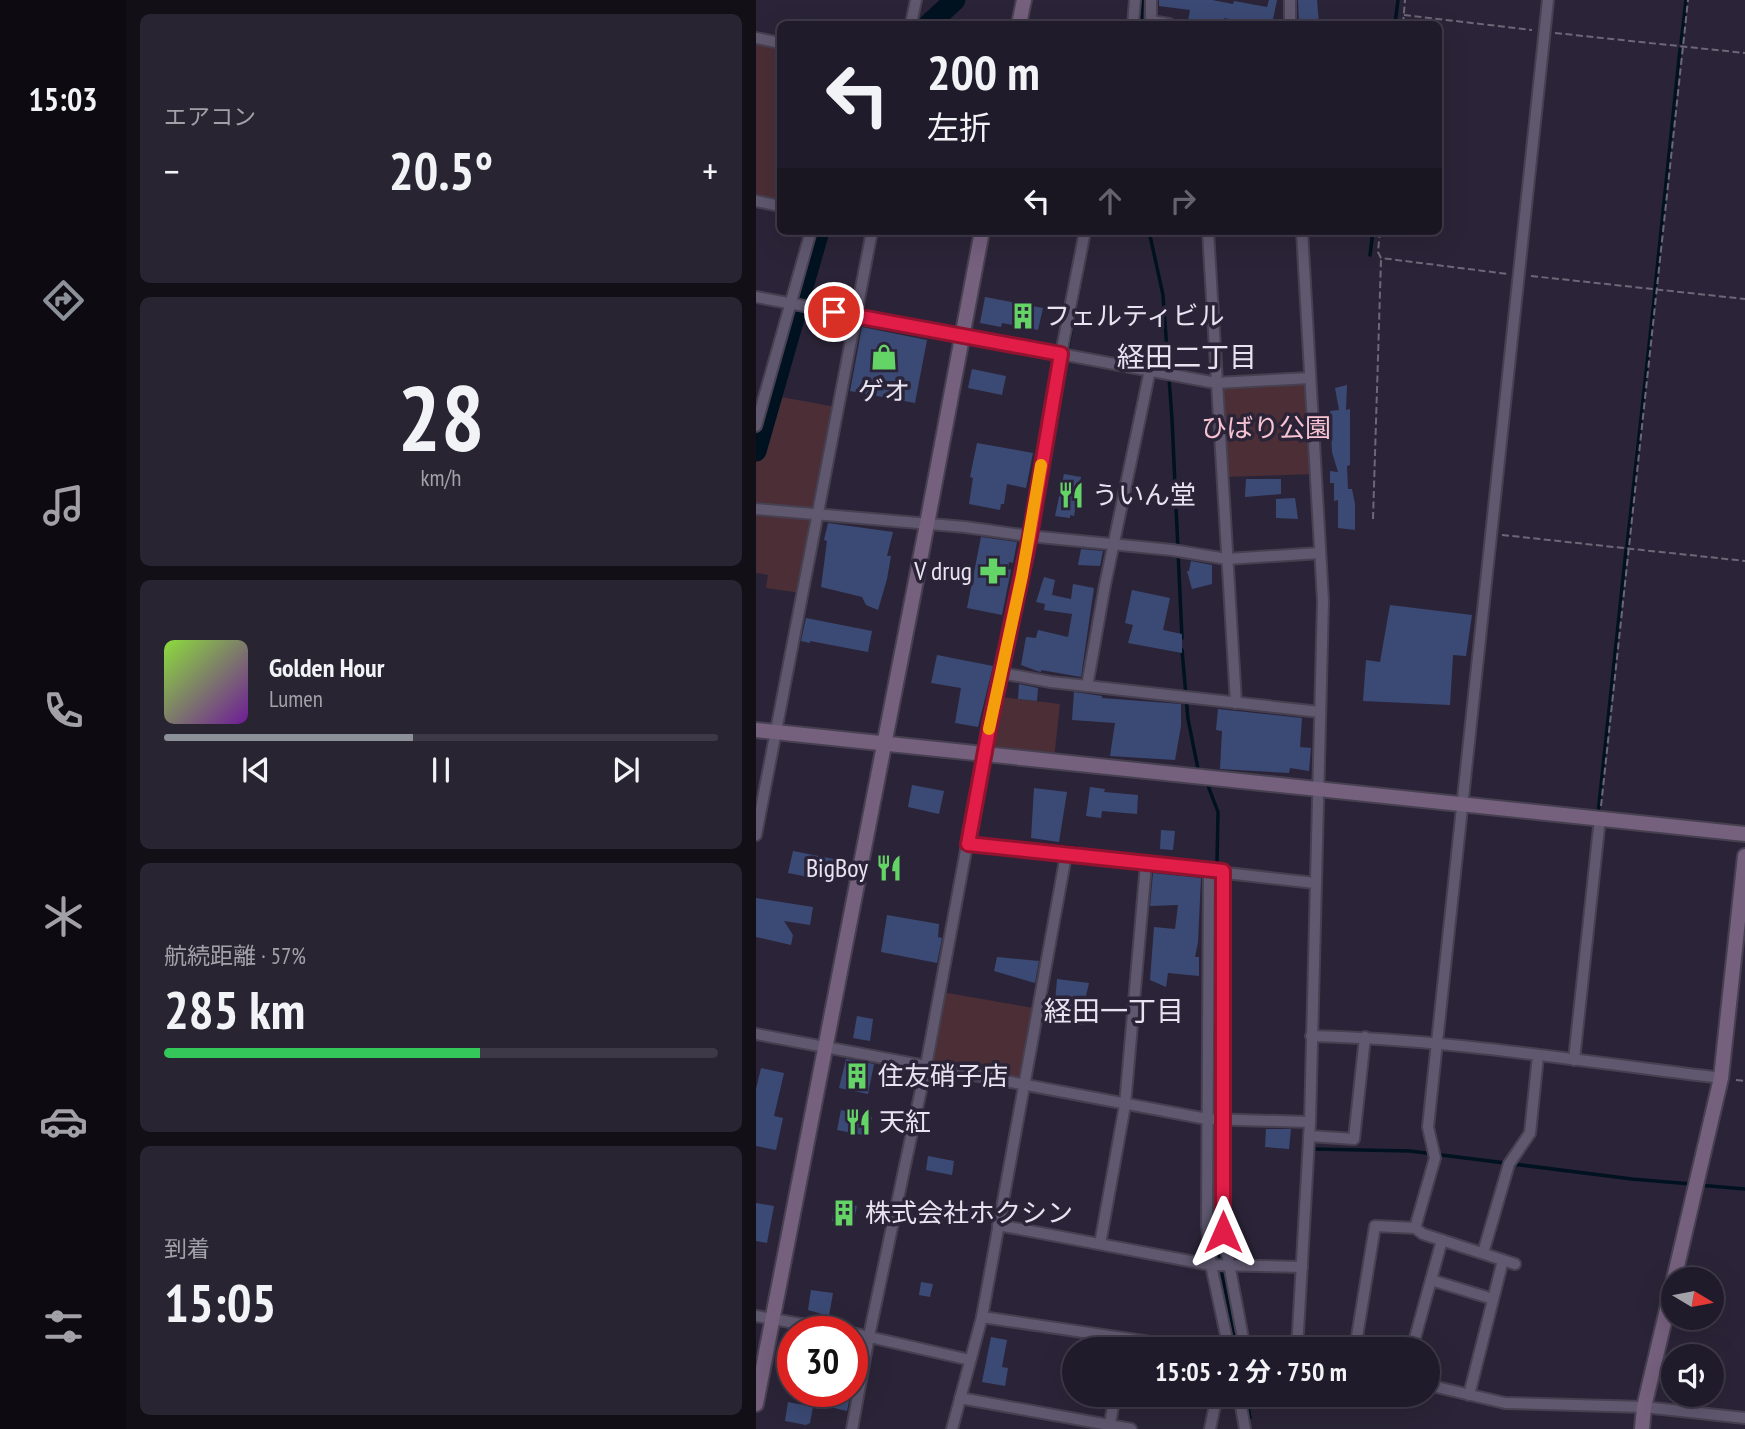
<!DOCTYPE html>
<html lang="ja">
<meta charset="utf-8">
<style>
body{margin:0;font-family:"PT Sans Narrow","Noto Sans JP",sans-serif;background:#282432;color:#f1f3f6;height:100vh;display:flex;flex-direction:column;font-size:26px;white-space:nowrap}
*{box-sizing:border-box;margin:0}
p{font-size:23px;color:#a2a1a8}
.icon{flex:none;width:38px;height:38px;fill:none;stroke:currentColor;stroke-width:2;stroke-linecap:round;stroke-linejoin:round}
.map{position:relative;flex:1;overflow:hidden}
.sheet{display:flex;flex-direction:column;gap:14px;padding:14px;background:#120f17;width:630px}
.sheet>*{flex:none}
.hud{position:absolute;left:21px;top:21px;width:665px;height:214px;border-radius:10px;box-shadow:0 7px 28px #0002,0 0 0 2px #3d3947;background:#201b2a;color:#f1f3f6;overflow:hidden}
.needle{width:46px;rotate:100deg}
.tools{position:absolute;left:905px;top:1267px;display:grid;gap:14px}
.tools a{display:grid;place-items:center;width:63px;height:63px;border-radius:50%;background:#201b2a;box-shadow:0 7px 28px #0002,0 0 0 2px #3d3947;font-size:35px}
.speed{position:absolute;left:21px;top:1316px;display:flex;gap:14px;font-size:35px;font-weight:700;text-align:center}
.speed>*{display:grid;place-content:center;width:91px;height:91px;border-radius:50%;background:#201b2a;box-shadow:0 7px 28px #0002,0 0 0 2px #3d3947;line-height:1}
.speed .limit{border:10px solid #d22;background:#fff;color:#111}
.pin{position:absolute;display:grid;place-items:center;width:60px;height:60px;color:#fff;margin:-30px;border:4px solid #fff;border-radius:50%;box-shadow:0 2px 7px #0007}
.me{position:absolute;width:77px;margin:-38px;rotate:0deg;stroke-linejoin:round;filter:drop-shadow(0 0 5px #0008)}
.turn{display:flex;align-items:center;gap:24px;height:147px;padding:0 35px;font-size:32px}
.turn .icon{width:91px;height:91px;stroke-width:2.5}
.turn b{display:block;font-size:49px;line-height:60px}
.lanes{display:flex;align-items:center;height:66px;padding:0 35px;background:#0003;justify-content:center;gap:35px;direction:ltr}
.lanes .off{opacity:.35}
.big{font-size:52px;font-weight:700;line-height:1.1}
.sheet .card{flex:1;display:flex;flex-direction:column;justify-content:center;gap:10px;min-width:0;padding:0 24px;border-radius:10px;background:#282432}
.sheet .dial{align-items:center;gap:0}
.dial b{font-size:91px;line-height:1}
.song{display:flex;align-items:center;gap:21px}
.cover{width:84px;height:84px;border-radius:10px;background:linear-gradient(135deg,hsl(90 70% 55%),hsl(280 70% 35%))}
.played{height:7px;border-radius:4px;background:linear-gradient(90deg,#8c9099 45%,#3d3947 45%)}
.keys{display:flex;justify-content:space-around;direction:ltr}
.heat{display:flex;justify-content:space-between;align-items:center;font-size:38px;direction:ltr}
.charge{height:10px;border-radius:5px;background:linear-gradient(90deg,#34c759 57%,#3d3947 0)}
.trip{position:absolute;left:306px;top:1337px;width:378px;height:70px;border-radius:35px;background:#201b2a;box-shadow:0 7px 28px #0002,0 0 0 2px #3d3947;font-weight:700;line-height:70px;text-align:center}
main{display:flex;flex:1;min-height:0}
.menu{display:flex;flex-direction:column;width:126px;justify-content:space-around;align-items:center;background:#0d0b11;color:#a2a1a8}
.menu .icon{width:49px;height:49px}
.menu .selected{color:#8c9099}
.menu b{font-size:32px;color:#f1f3f6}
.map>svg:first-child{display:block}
.green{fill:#4b2e36}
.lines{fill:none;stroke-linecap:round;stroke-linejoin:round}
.stream{stroke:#001220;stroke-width:3.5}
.river{stroke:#001220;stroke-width:21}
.building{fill:#3b4a74}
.street-casing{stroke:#474051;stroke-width:14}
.secondary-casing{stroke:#474051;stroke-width:18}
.path{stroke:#6d6778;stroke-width:2;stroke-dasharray:7 3.5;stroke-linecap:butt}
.street{stroke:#5f586f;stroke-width:10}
.secondary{stroke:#75607e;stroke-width:14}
.route-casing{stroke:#92132f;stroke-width:18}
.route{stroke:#e11d48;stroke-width:12}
.slow{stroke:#f59e0b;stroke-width:12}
.labels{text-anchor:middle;stroke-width:7;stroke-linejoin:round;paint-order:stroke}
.poi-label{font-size:26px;fill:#e7e3f0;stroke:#2b2438;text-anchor:start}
.park-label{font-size:26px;fill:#f8c4d1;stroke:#2b2438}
.neighbourhood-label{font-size:28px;fill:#e7e3f0;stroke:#2b2438}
</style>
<main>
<nav class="menu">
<b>15:03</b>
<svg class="icon selected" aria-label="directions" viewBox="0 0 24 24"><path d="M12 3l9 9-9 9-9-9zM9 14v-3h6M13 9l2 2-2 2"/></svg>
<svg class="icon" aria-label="music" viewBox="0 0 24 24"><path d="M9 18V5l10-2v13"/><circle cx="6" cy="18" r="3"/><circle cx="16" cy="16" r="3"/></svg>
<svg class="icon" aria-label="phone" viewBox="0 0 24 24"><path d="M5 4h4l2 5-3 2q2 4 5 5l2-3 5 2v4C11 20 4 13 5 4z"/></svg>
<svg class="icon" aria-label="climate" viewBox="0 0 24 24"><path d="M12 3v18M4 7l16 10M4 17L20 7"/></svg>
<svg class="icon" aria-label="car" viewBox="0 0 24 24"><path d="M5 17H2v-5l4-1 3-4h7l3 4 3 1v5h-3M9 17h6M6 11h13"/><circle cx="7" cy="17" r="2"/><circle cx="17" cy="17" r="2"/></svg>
<svg class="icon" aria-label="filters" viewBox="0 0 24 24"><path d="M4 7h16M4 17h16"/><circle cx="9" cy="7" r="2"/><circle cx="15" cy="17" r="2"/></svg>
</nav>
<section class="sheet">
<div class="card"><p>エアコン</p>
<div class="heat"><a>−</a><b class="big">20.5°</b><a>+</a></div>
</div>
<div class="card dial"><b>28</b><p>km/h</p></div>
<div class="card">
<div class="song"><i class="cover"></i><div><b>Golden Hour</b><p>Lumen</p></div></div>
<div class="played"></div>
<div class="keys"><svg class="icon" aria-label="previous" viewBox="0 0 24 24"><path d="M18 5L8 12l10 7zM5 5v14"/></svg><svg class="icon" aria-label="pause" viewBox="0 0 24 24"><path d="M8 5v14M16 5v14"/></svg><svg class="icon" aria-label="next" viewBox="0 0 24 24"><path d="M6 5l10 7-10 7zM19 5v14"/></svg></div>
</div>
<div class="card"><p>航続距離 · 57%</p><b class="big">285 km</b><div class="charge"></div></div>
<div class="card"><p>到着</p><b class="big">15:05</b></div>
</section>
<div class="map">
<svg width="989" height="1429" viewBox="0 0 989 1429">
<rect width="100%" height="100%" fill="#2b2438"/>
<g class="green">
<path d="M0,39L24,43V204L0,199Z"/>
<path d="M554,378L559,474L466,477L460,383Z"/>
<path d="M20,396L80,407L45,593L10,588L12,575L0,573V457Z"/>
<path d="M245,697L304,704L298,759L235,752Z"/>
<path d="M186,992L277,1008L263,1083L173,1065Z"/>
</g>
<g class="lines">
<g class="stream">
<path d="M385,24L386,0"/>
<path d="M639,24L642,0"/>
<path d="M925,43L930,0"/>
<path d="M393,231L407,295L416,419L426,638"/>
<path d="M614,255L617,231"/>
<path d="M899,289L924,49"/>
<path d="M311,354L326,272"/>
<path d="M871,546L899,291"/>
<path d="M426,650L432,719L442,769"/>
<path d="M233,757L218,839L321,848"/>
<path d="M451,783L462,812L461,862"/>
<path d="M842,814L870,550"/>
<path d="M460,876L461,1113"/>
<path d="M459,1125L461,1237L464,1259"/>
<path d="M557,1149L654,1151L876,1179L935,1184"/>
<path d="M942,1185L989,1189"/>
<path d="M466,1273L481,1348"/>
<path d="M490,1395L494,1418"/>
</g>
<g class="river">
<path d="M173,24L199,0"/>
<path d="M0,451L63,231"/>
</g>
</g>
<g class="building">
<path d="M403,0H456L477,4L478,1L511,7L513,0H521L516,24H499L468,18L467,24L432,21L434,10L403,6Z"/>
<path d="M542,0H561L563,24H543Z"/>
<path d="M229,297L287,308L282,330L246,323L245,327L224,323Z"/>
<path d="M106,327L171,340L159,403L94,391Z"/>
<path d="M216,369L250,376L246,395L212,388Z"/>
<path d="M591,385L590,410L594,409V465L591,466L592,489H596L599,504V530L582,528V500L578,501V483H574V471L582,472L576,452L574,411L583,410L579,388Z"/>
<path d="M221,443L277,453L270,488L251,484L248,504H245L244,510L213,504L217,478L214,477Z"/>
<path d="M308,474L325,477L318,516L314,515V518L299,516Z"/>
<path d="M490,479H525V494L489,497Z"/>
<path d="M539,498L542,519L520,518V499Z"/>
<path d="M72,523L137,532L131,556H135L131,579L122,610L110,605L106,597L65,587L71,541L68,540Z"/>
<path d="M225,537L261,542L257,563L253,562L252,569L255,570L246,615L211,608Z"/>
<path d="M325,549L347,551L344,566L322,565Z"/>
<path d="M435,561L456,565V584L436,589L431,571H433Z"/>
<path d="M288,577L299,580L296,595L315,599L317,584L338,588L325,677L285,670V672L281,671L265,665L270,637L280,638L282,630L312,637L316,614L288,610L289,604L280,602Z"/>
<path d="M376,590L414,598L407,630L426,634V653L372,643L377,625L369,623Z"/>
<path d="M634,605L716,615L710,656L697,655L694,705L607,701L610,660L624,662Z"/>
<path d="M50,618L116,631L112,652L54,641V643L45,641Z"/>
<path d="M181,655L237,666L222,727L199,723L205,688L175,683Z"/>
<path d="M263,684L282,688L281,701L262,699Z"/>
<path d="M318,692L346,696V698L425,704V726L419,760L354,756L359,723L316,720Z"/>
<path d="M462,709L546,718L544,747L555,748L553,771L534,768L533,773L464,769L466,731L460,730Z"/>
<path d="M156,785L188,791L183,814L152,807Z"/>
<path d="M334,787L349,789L348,792L382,795L381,814L346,811L345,818L330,816Z"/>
<path d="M278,788L311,792L303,842L275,838Z"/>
<path d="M405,830L419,831L417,850L404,849Z"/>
<path d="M37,851L78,859L73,881L32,873Z"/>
<path d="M397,873L445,878L442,942L439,957H443V976L412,973L410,987L394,980L398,927L419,929L422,905L394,906Z"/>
<path d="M0,898L57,907L54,925L28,921L37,935L35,945L0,937Z"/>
<path d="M131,915L183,924L182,937L186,938L181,963L125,952Z"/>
<path d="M241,957L283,961L279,983L238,971Z"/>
<path d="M301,979L333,983L327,1008H331L329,1025L297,1024Z"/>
<path d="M101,1016L117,1019L114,1041L97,1038Z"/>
<path d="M90,1059L118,1064L112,1094L83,1088Z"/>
<path d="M5,1068L28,1073L18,1116L27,1118L20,1150L0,1146V1089Z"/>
<path d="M85,1110L116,1117L112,1136L81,1130Z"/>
<path d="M510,1129H535L533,1149L509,1147Z"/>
<path d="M172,1156L198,1161L196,1175L170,1170Z"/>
<path d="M79,1202L101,1206L97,1225L76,1221Z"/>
<path d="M0,1203L18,1206L11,1243L0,1241Z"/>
<path d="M165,1282L177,1284L174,1297L163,1295Z"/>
<path d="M55,1290L77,1293L73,1316L52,1310Z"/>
<path d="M235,1337L251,1340L246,1367L252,1368L249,1386L226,1382Z"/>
<path d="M73,1391H95L91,1411L70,1406Z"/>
<path d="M32,1402L57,1407L54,1423L50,1425L29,1421Z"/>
</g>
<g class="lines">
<g class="street-casing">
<g id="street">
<path d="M534,0V24"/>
<path d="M395,21L413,24"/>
<path d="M155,24L160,0"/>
<path d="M377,24L379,0"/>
<path d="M395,24V0"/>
<path d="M0,38L24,43"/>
<path d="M0,201L24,206"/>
<path d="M452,231L480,703"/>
<path d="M0,297L460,383L554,378"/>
<path d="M0,426L55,231"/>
<path d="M0,509L209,527L273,536L416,550L471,559L564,553"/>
<path d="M245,673L295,682L564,712"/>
<path d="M331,686L349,585L394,370"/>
<path d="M0,835L116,231"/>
<path d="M212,844L559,883"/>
<path d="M453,869L451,1226L455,1265L473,1349"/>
<path d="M467,871V1232L489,1349"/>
<path d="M0,1034L451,1119L554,1122"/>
<path d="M555,1036C692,1039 829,1062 965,1078"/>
<path d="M818,1060L844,818"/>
<path d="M553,1136L598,1139L609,1037"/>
<path d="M242,1225L455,1265L546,1267"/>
<path d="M659,1228L679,1158L672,1127L792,0"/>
<path d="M344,1244L369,1105L390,864"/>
<path d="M727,1253L753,1164L774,1133L782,1056"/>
<path d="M675,1280L737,1299"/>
<path d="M0,1316L90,1332"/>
<path d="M226,1317L441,1349"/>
<path d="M96,1333L214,1360"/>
<path d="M541,1349L554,1122L567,601L546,231"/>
<path d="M599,1349L619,1226L659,1228L667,1234L759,1264"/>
<path d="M656,1349L686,1240"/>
<path d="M672,1385L749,1403L888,1407L989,1418"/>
<path d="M483,1395L489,1429"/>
<path d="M713,1395L747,1260"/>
<path d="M204,1398L375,1429"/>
<path d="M96,1429L113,1336L170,1066L230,742L273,536L305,354L329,231"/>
<path d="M196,1429L226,1317L310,855"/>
<path d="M353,1429L359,1395"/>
<path d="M454,1429L461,1395"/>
</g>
</g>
<g class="secondary-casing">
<g id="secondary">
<path d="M263,24L268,0"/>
<path d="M0,730L989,834"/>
<path d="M918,1279L965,1078L989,856"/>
<path d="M0,1404L171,524L226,231"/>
<path d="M886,1429L888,1407L917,1284"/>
</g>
</g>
<g class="path">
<path d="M648,15L776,30"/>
<path d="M647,24L649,0"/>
<path d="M799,33L989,53"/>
<path d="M624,231L622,252L625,258L752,274"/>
<path d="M775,276L989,299"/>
<path d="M617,519L625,260"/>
<path d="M746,535L989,561"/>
<path d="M845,806L932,0"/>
<path d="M980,1080L989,1081"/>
</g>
<use href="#street" class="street"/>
<use href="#secondary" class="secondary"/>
</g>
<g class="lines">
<g class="route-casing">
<path id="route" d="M78,312L305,354L274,536L234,724L212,844L467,871V1232"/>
</g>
<use href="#route" class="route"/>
<path class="slow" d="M233,729L266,576L285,465"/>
</g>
<defs>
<g id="building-bare" transform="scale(2.1)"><path d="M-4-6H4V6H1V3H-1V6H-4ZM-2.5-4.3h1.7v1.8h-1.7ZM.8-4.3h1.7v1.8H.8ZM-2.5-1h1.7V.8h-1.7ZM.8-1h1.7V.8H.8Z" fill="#65d467" stroke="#2b2438" stroke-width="2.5" paint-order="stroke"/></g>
<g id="shop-bare" transform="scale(2.1)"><path d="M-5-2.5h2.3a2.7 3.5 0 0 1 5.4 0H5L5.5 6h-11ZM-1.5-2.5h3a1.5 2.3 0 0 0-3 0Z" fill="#65d467" stroke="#2b2438" stroke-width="2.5" paint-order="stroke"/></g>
<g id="restaurant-bare" transform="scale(2.1)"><path d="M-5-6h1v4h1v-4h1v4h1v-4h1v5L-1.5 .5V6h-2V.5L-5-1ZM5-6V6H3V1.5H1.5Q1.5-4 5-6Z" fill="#65d467" stroke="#2b2438" stroke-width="2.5" paint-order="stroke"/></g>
<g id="pharmacy-bare" transform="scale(2.1)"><path d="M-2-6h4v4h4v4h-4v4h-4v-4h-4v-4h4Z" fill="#65d467" stroke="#2b2438" stroke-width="2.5" paint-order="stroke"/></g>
</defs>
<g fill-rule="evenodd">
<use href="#building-bare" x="267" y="316"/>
<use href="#shop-bare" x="128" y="357"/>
<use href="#restaurant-bare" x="315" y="495"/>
<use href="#pharmacy-bare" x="237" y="571"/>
<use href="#restaurant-bare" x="133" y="868"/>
<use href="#building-bare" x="101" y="1076"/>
<use href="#restaurant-bare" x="102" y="1122"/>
<use href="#building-bare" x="88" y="1213"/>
</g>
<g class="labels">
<g class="poi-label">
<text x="288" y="325">フェルティビル</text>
<text x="128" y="400" text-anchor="middle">ゲオ</text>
<text x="336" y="504">ういん堂</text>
<text x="216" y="580" text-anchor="end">V drug</text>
<text x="112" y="877" text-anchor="end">BigBoy</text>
<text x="122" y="1085">住友硝子店</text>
<text x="123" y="1131">天紅</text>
<text x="109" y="1222">株式会社ホクシン</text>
</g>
<g class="park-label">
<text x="510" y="437">ひばり公園</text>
</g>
<g class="neighbourhood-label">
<text x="431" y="367">経田二丁目</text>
<text x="358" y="1021">経田一丁目</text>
</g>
</g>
</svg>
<div class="tools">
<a><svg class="needle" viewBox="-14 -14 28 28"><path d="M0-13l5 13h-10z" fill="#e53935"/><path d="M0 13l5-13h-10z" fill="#a2a1a8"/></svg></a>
<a><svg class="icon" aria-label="sound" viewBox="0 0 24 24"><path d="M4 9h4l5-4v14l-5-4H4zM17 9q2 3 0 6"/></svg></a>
</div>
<div class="speed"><div class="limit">30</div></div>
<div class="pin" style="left:78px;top:312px;background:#d93025"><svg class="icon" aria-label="arrive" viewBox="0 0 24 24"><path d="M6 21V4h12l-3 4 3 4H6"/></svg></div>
<svg class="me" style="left:467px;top:1232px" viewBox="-20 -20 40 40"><path d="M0-17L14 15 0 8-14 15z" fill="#e11d48" stroke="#fff" stroke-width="4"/></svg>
<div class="trip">15:05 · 2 分 · 750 m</div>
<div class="hud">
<div class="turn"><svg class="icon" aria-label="left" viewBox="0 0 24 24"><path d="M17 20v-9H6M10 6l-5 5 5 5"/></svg><div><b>200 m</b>左折</div></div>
<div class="lanes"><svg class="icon" aria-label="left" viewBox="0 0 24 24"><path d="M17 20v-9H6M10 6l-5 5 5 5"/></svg><svg class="icon off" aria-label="ahead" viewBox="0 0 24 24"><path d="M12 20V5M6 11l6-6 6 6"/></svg><svg class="icon off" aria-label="right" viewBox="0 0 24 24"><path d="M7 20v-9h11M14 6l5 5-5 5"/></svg></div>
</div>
</div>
</main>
